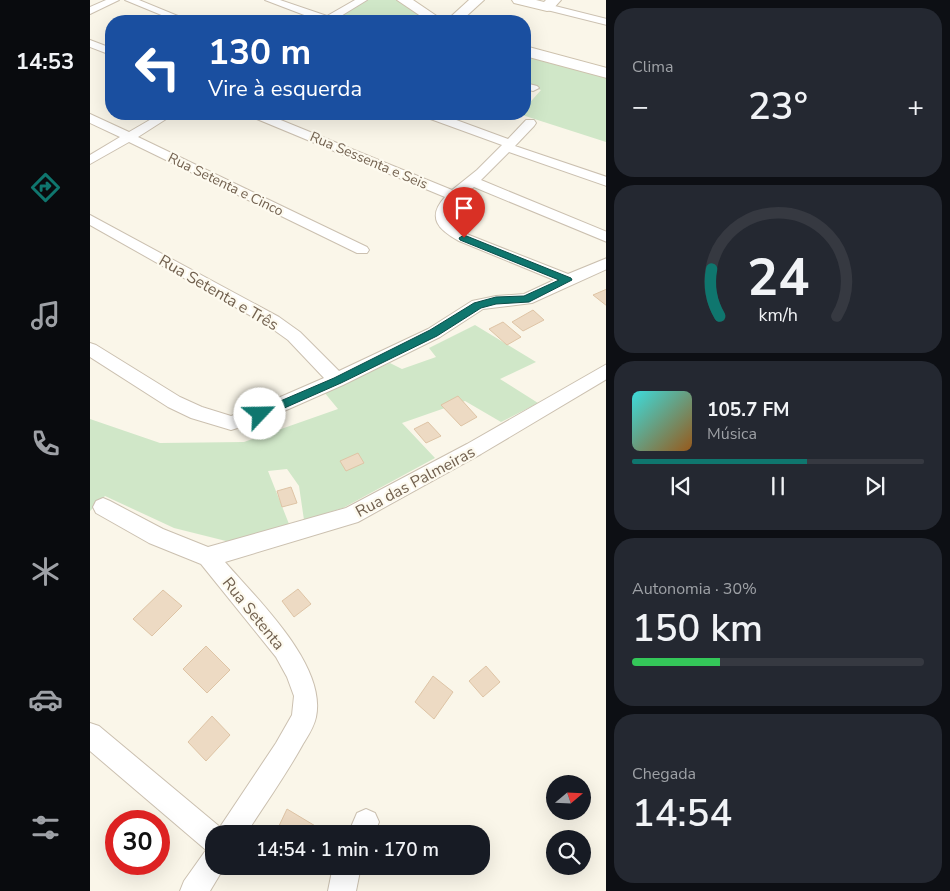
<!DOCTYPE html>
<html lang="pt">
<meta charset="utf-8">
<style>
body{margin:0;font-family:"Nunito Sans",sans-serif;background:#242831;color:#f1f3f6;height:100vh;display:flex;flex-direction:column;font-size:19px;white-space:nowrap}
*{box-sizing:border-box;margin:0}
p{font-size:16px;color:#9ea1a6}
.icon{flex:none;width:28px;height:28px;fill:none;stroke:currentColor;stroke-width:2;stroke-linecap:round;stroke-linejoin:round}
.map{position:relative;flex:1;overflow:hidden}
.drawer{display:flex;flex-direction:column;gap:8px;padding:8px;background:#0d0f14;width:344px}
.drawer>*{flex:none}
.top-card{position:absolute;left:15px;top:15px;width:426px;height:105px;border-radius:20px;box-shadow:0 5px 20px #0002;background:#1a4fa0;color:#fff;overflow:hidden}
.needle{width:32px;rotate:71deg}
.controls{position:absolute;left:456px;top:775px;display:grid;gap:10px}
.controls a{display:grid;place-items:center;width:45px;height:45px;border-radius:50%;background:#171b24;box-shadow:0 5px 20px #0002;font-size:25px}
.speed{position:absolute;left:15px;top:810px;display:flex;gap:10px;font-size:25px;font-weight:700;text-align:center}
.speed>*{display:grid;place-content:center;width:65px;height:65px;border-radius:50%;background:#171b24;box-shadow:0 5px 20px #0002;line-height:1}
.speed .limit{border:8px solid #d22;background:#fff;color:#111}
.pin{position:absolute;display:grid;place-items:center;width:42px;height:42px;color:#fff;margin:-51px -21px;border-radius:50% 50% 50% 0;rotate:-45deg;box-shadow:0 0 5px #0007}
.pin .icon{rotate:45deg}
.me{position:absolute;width:55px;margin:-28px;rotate:66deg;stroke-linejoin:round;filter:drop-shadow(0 0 4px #0008)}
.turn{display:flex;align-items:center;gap:18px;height:105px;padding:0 20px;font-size:22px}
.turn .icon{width:65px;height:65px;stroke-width:2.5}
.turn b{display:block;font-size:35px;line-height:42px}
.big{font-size:38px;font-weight:600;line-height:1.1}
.drawer .tile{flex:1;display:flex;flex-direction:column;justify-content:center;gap:8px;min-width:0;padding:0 18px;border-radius:20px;background:#242831}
.drawer .dial{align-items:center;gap:0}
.dial svg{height:130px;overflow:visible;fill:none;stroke:#363941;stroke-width:7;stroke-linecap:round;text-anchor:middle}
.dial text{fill:#f1f3f6;stroke:none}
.song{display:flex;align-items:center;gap:15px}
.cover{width:60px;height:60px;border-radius:8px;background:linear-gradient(135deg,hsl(180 70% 55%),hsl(30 70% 35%))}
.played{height:5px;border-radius:2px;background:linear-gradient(90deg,#0f766e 60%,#363941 60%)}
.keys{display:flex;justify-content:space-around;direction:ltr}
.heat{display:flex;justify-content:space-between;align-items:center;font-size:28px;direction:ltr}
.charge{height:8px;border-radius:4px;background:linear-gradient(90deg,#34c759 30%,#363941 0)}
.trip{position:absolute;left:115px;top:825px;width:285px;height:50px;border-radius:20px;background:#171b24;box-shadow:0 5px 20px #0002;font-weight:600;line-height:50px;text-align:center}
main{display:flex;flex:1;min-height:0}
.dock{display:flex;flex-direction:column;width:90px;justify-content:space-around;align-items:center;background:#090b0e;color:#9ea1a6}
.dock .icon{width:35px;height:35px}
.dock .current{color:#0f766e}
.dock b{font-size:22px;color:#f1f3f6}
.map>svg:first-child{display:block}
.green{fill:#d0e7c8}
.building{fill:#eddac3;stroke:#dec4a5}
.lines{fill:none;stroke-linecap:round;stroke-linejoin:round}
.street-casing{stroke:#cbc0b0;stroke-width:2}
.secondary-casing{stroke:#cdc1ad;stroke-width:2}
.street{fill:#fff;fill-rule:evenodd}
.secondary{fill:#fff;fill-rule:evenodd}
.route{fill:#0f766e;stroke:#0a4d48}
.labels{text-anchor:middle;stroke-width:4.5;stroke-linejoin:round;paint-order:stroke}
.far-street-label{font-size:14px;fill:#72614f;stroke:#fdfaef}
.street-label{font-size:16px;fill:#72614f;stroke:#fdfaef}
</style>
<main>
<nav class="dock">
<b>14:53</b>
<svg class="icon current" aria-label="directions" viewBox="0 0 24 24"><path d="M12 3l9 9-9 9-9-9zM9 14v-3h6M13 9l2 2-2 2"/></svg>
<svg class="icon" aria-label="music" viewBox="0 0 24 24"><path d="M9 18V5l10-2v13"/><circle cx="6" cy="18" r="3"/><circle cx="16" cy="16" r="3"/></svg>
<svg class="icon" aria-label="phone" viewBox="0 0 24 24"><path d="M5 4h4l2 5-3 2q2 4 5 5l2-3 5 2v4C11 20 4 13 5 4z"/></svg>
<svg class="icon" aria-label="climate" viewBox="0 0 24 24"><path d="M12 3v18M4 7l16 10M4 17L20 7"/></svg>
<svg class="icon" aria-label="car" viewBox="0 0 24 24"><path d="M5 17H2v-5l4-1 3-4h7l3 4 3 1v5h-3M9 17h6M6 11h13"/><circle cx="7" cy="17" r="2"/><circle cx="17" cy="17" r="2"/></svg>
<svg class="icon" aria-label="filters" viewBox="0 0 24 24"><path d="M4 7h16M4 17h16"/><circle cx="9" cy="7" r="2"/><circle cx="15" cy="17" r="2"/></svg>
</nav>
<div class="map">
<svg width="517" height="891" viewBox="0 0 517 891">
<rect width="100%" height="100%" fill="#faf6e9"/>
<g class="green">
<path d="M274,0H316L347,21H246L240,19Z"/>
<path d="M435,51L516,73V142L429,114H435V108L451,90L435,85Z"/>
<path d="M385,325L446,362L410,379L448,403L411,422L375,401L312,423L345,458L253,508L214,520L209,486L197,469L178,471L199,524L140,542L84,528L15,496L0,511V419L70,443L154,442L248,409L234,392L300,363L312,369L346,357L339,348Z"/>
</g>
<g class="building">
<path d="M517,289V306L503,295Z"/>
<path d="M443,310L454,320L433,331L422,322Z"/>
<path d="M413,322L431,337L417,345L399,329Z"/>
<path d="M368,396L387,417L371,426L351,405Z"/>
<path d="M338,422L351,436L336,443L324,429Z"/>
<path d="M268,453L274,463L256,471L250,461Z"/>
<path d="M201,487L207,503L192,507L187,491Z"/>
<path d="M208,589L221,604L204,617L192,601Z"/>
<path d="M73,590L92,606L62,636L43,619Z"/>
<path d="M116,646L140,670L117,693L93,669Z"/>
<path d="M396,666L410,682L393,697L379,681Z"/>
<path d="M343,676L363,692L344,719L325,702Z"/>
<path d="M122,716L140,735L116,761L98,742Z"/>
<path d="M197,809L227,827L223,834H197L188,828Z"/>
</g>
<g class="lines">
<g class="street-casing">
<g id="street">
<path d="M16,0H29L0,14V7Z"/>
<path d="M35,0H49L100,21H86Z"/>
<path d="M175,0H190L237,16L265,0H277L246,19L248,21H230Z"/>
<path d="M457,4L517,19V25L453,9V5Z"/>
<path d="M0,40L21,48V55L0,47Z"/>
<path d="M435,83L447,86L449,88L443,91L435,89Z"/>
<path d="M0,114L39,132L70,114H84L48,137L277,247L279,250L277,253H267L39,142L0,164V155L30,137L0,123Z"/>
<path d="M160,114H176L362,190L387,170L412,145L335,117L333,114H350L418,139L436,120H444L446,123L444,126L425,146L517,177V186L419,152L391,180L517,232V242L384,187C373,196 355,205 361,222L379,235L478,274L517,258V269L442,303L393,309L350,337L253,385L176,419L141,430L101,418L78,407L0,357V343L6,345L90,397L112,407L141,416L165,408L234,378L198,340L177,325L0,225V215L189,317L210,332L249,371L338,329L382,301L406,296L434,294L464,280L369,241C349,230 336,218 355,197L162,117Z"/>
<path d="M517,364V379L391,454L268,522L135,562C167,599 237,665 226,717C224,727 218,736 213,744C196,775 175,804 156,834H124V866H135L120,891H90L94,881L116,850L0,751V723L9,726L130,827L186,743L202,715L204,696L197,677L186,657L111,564L59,543L6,513L3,507L6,501L13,498L20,501L73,529L118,547L256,508L377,444Z"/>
<path d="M276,809L285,813L289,822L284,834H258L267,813Z"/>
<path d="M243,866H271L266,891H238Z"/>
</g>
</g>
<g class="secondary-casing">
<g id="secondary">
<path d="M307,0H323L354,21H338Z"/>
<path d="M379,0H394L371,21H356Z"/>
<path d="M422,0H446L454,2L456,0H471L462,10L457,11L424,3Z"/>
<path d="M435,46L517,68V78L435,56Z"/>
</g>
</g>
<use href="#street" class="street"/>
<use href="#secondary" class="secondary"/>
</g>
<path class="route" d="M374,235L481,278L482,280L439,302L406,304L391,308L347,336L251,383L174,417H167L165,414L167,411L244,378L340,330L384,303L406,297L434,296L469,280L370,240L369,238Z"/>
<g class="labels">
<g class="far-street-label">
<text transform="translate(279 160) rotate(23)" y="5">Rua Sessenta e Seis</text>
<text transform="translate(136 184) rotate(26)" y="5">Rua Setenta e Cinco</text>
</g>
<g class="street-label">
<text transform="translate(129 292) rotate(30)" y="6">Rua Setenta e Três</text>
<text transform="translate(325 481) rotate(-28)" y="6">Rua das Palmeiras</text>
<text transform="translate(164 613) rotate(51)" y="6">Rua Setenta</text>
</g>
</g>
</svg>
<div class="controls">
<a><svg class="needle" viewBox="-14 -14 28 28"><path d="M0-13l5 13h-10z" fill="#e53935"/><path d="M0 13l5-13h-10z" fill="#9ea1a6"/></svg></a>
<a><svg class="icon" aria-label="search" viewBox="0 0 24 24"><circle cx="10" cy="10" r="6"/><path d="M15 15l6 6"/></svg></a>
</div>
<div class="speed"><div class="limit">30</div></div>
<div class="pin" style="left:374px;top:238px;background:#d93025"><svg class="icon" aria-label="arrive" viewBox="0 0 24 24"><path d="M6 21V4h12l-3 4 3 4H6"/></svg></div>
<svg class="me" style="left:170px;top:414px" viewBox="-20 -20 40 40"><circle r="19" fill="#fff"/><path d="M0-13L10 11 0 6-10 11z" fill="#0f766e"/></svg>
<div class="trip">14:54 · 1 min · 170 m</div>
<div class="top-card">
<div class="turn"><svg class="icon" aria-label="left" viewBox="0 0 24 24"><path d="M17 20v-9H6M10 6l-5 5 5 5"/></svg><div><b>130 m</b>Vire à esquerda</div></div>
</div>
</div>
<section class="drawer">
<div class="tile"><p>Clima</p>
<div class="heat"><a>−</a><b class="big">23°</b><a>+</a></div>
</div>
<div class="tile dial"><svg viewBox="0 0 100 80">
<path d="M14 69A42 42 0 1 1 86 69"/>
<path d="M14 69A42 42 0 0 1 9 40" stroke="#0f766e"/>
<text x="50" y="56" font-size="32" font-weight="700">24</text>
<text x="50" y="72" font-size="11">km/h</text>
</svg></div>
<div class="tile">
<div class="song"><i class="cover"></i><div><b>105.7 FM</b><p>Música</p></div></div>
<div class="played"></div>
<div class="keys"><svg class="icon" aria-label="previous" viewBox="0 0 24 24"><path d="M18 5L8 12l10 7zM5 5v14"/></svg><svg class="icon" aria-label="pause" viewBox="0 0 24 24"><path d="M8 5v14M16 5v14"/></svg><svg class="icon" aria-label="next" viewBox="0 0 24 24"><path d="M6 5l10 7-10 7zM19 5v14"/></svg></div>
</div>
<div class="tile"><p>Autonomia · 30%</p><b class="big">150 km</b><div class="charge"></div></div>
<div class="tile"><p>Chegada</p><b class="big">14:54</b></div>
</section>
</main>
